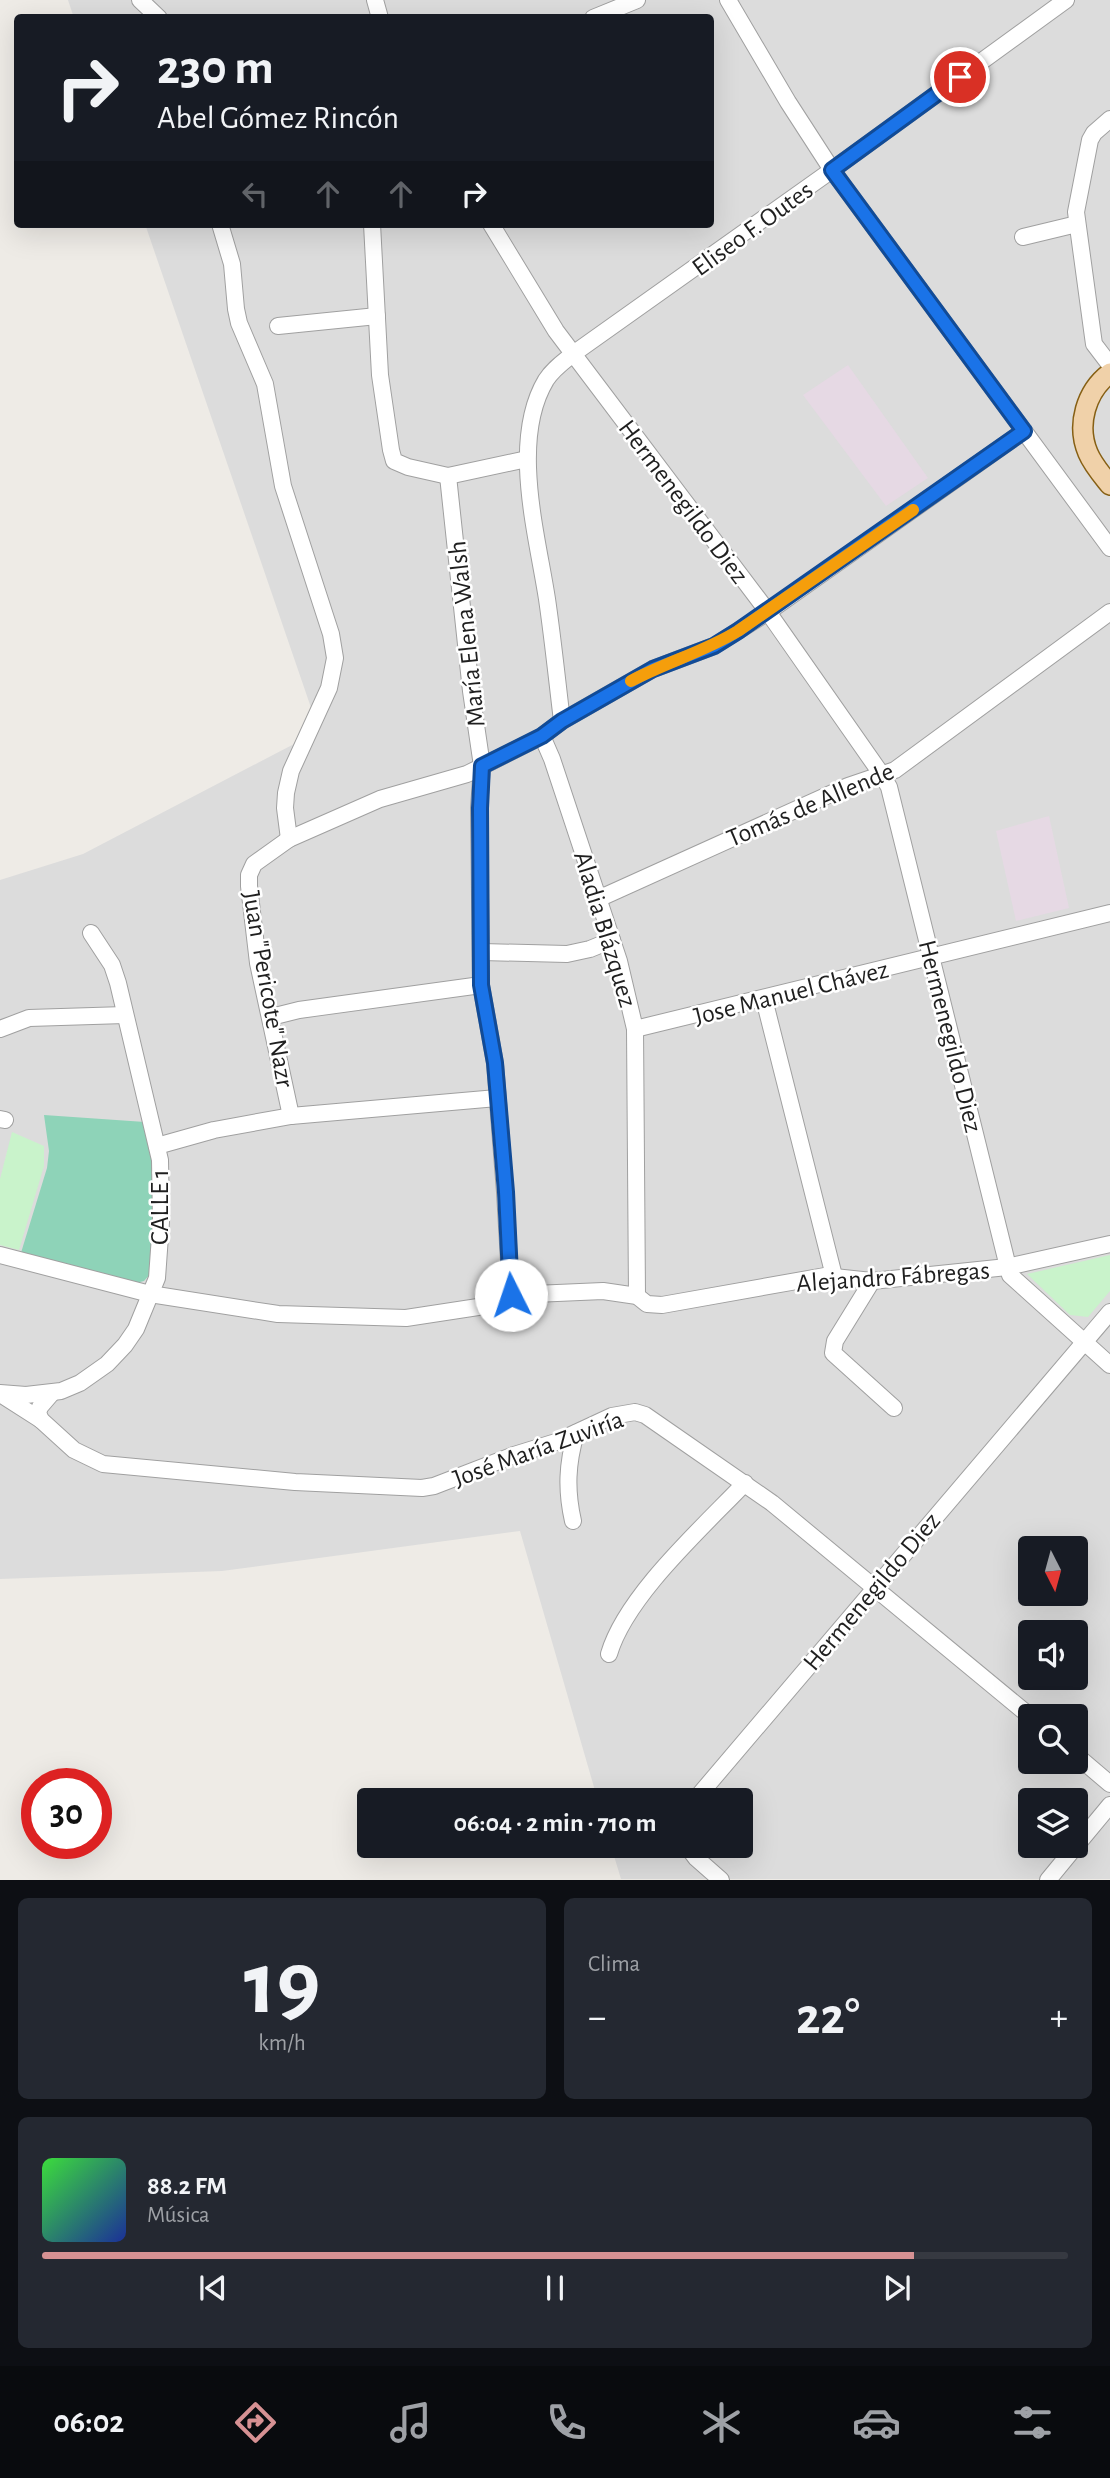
<!DOCTYPE html>
<html lang="es">
<meta charset="utf-8">
<style>
body{margin:0;font-family:"Alegreya Sans",sans-serif;background:#242831;color:#f1f3f6;height:100vh;display:flex;flex-direction:column;font-size:26px;white-space:nowrap}
*{box-sizing:border-box;margin:0}
p{font-size:23px;color:#9ea1a6}
.icon{flex:none;width:38px;height:38px;fill:none;stroke:currentColor;stroke-width:2;stroke-linecap:round;stroke-linejoin:round}
.map{position:relative;height:1880px;overflow:hidden}
.sheet{display:flex;flex-direction:column;gap:18px;padding:18px;background:#0d0f14;flex:1}
.sheet>*{flex:none}
.top-card{position:absolute;left:14px;top:14px;width:700px;height:214px;border-radius:7px;box-shadow:0 7px 28px #0002;background:#171b24;color:#f1f3f6;overflow:hidden}
.needle{width:46px;rotate:174deg}
.tools{position:absolute;left:1018px;top:1536px;display:grid;gap:14px}
.tools a{display:grid;place-items:center;width:70px;height:70px;border-radius:7px;background:#171b24;box-shadow:0 7px 28px #0002;font-size:35px}
.speed{position:absolute;left:21px;top:1768px;display:flex;gap:14px;font-size:35px;font-weight:700;text-align:center}
.speed>*{display:grid;place-content:center;width:91px;height:91px;border-radius:50%;background:#171b24;box-shadow:0 7px 28px #0002;line-height:1}
.speed .limit{border:10px solid #d22;background:#fff;color:#111}
.pin{position:absolute;display:grid;place-items:center;width:60px;height:60px;color:#fff;margin:-30px;border:4px solid #fff;border-radius:50%;box-shadow:0 2px 7px #0007}
.me{position:absolute;width:77px;margin:-38px;rotate:356deg;stroke-linejoin:round;filter:drop-shadow(0 0 5px #0008)}
.turn{display:flex;align-items:center;gap:24px;height:147px;padding:0 28px;font-size:32px}
.turn .icon{width:91px;height:91px;stroke-width:2.5}
.turn b{display:block;font-size:49px;line-height:60px}
.lanes{display:flex;align-items:center;height:66px;padding:0 28px;background:#0003;justify-content:center;gap:35px;direction:ltr}
.lanes .off{opacity:.35}
.big{font-size:52px;font-weight:600;line-height:1.1}
.sheet .tile{flex:1;display:flex;flex-direction:column;justify-content:center;gap:10px;min-width:0;padding:0 24px;border-radius:10px;background:#242831}
.sheet .dial{align-items:center;gap:0}
.dial b{font-size:91px;line-height:1}
.song{display:flex;align-items:center;gap:21px}
.cover{width:84px;height:84px;border-radius:10px;background:linear-gradient(135deg,hsl(120 70% 55%),hsl(230 70% 35%))}
.played{height:7px;border-radius:4px;background:linear-gradient(90deg,#d69193 85%,#363941 85%)}
.keys{display:flex;justify-content:space-around;direction:ltr}
.heat{display:flex;justify-content:space-between;align-items:center;font-size:38px;direction:ltr}
.sheet .tiles{flex:1;display:grid;gap:18px;grid-template-columns:1fr 1fr}
.tile:last-child{grid-column:span 2}
.trip{position:absolute;left:357px;top:1788px;width:396px;height:70px;border-radius:7px;background:#171b24;box-shadow:0 7px 28px #0002;font-weight:600;line-height:70px;text-align:center}
.menu{display:flex;height:112px;justify-content:space-around;align-items:center;background:#090b0e;color:#9ea1a6}
.menu .icon{width:49px;height:49px}
.menu .selected{color:#d69193}
.menu b{font-size:32px;color:#f1f3f6}
.map>svg:first-child{display:block}
.residential{fill:#dcdcdc;fill-rule:evenodd}
.industrial{fill:#e6d9e4}
.park{fill:#c9f3cb}
.pitch{fill:#8ed3b8}
.lines{fill:none;stroke-linecap:round;stroke-linejoin:round}
.minor-casing{stroke:#a0a0a0;stroke-width:18}
.major-casing{stroke:#865f13;stroke-width:22}
.minor{stroke:#fff;stroke-width:16}
.major{stroke:#f0d1a9;stroke-width:19}
.route-casing{stroke:#114b97;stroke-width:18}
.route{stroke:#1a73e8;stroke-width:12}
.slow{stroke:#f59e0b;stroke-width:12}
.labels{text-anchor:middle;stroke-width:5;stroke-linejoin:round;paint-order:stroke}
.street-label{font-size:26px;fill:#1f1f1f;stroke:#fff}
</style>
<div class="map">
<svg width="1110" height="1880" viewBox="0 0 1110 1880">
<rect width="100%" height="100%" fill="#eeebe6"/>
<path class="residential" d="M68,0H1110V1879H621L611,1846H740V1801H598L520,1531L222,1571L0,1579V880L83,854L319,731L145,224H710V18H74ZM1031,1549H1076V1594H1031ZM1031,1633H1076V1678H1031ZM1031,1717H1076V1762H1031ZM1031,1801H1076V1846H1031Z"/>
<g class="industrial">
<path d="M848,365L928,478L886,506L803,395Z"/>
<path d="M1049,816L1069,908L1016,921L996,831Z"/>
</g>
<g class="park">
<path d="M12,1132L44,1146V1166L19,1250L0,1245V1179Z"/>
<path d="M1110,1255V1291L1088,1317L1070,1315L1027,1274Z"/>
</g>
<path class="pitch" d="M44,1115L145,1122L152,1157L156,1217L153,1271L144,1281L136,1283L20,1256L47,1168L49,1151Z"/>
<g class="lines">
<g class="minor-casing">
<g id="minor">
<path d="M140,0L159,18"/>
<path d="M375,0L380,18"/>
<path d="M728,0L788,102L832,170L1110,548"/>
<path d="M593,18L637,0"/>
<path d="M1110,119L1094,133L1090,140L1076,212L1093,337L1094,344L1110,365"/>
<path d="M220,224L232,264L236,309L239,323L265,384L283,486L331,634L335,658L329,688L291,771L286,793L285,808L289,839"/>
<path d="M372,224L380,375L391,450L394,461L408,467L448,476L527,459"/>
<path d="M491,224L556,331L768,612L882,775L889,787L1010,1275L1110,1365"/>
<path d="M1023,237L1077,224"/>
<path d="M278,326L377,316"/>
<path d="M448,476L471,691L482,766L479,808L481,985L495,1063L505,1192L511,1295"/>
<path d="M562,721C557,680 553,640 547,599C537,534 510,440 546,380C553,369 563,362 573,354L832,170L1066,0"/>
<path d="M542,736L552,759L619,961L635,1029L637,1296"/>
<path d="M598,899L848,786L895,770L1110,612"/>
<path d="M482,952L567,954L590,949L612,940"/>
<path d="M764,999L834,1276"/>
<path d="M271,1017L299,1010L481,985"/>
<path d="M0,1029L29,1018L125,1015"/>
<path d="M635,1029L1110,913"/>
<path d="M291,1116L258,963L249,886V875L254,864L289,839L380,799L467,774L542,736L562,721L653,669L714,646L768,612L1024,431"/>
<path d="M0,1119L5,1120"/>
<path d="M157,1146L214,1130L291,1116L497,1098"/>
<path d="M0,1255L150,1294L278,1314L406,1318L478,1307L511,1295L603,1291L637,1296L647,1304L662,1305L825,1276L872,1281L1007,1267L1110,1244"/>
<path d="M872,1281L835,1341L833,1353L894,1408"/>
<path d="M0,1393L26,1395L61,1391L80,1383L107,1364L125,1345L136,1329L157,1278L161,1222L160,1160L118,983L112,965L91,933"/>
<path d="M52,1393L40,1407L38,1413L41,1420L74,1450L103,1464L295,1482L422,1488L434,1486L514,1455L556,1442L612,1416L635,1412L645,1415L772,1503L1031,1717"/>
<path d="M2,1395L41,1420"/>
<path d="M573,1521C566,1490 567,1464 576,1433"/>
<path d="M609,1654C626,1596 702,1528 745,1483"/>
<path d="M1076,1755L1110,1784"/>
<path d="M694,1801L1110,1312"/>
<path d="M687,1846L696,1858L721,1880"/>
<path d="M1076,1846L1110,1805"/>
<path d="M1048,1880L1076,1846"/>
</g>
</g>
<g class="major-casing">
<path id="major" d="M1110,373C1086,391 1076,425 1088,453C1093,465 1102,475 1110,485"/>
</g>
<use href="#minor" class="minor"/>
<use href="#major" class="major"/>
</g>
<g class="lines">
<g class="route-casing">
<path id="route" d="M511,1295L506,1192L495,1063L481,985L480,808L482,766L542,736L562,721L653,669L714,646L738,631L1024,431L832,170L960,77"/>
</g>
<use href="#route" class="route"/>
<path class="slow" d="M631,681C666,662 704,652 738,631L913,510"/>
</g>
<g class="labels">
<g class="street-label">
<text transform="translate(752 228) rotate(-36)" y="9">Eliseo F. Outes</text>
<text transform="translate(684 501) rotate(53)" y="9">Hermenegildo Diez</text>
<text transform="translate(466 634) rotate(-96)" y="9">María Elena Walsh</text>
<text transform="translate(810 804) rotate(-23)" y="9">Tomás de Allende</text>
<text transform="translate(606 929) rotate(73)" y="9">Aladia Blázquez</text>
<text transform="translate(269 989) rotate(80)" y="9">Juan "Pericote" Nazr</text>
<text transform="translate(791 992) rotate(-14)" y="9">Jose Manuel Chávez</text>
<text transform="translate(951 1036) rotate(76)" y="9">Hermenegildo Diez</text>
<text transform="translate(159 1207) rotate(-90)" y="9">CALLE 1</text>
<text transform="translate(893 1276) rotate(-4)" y="9">Alejandro Fábregas</text>
<text transform="translate(538 1448) rotate(-20)" y="9">José María Zuviría</text>
<text transform="translate(871 1591) rotate(-50)" y="9">Hermenegildo Diez</text>
</g>
</g>
</svg>
<div class="tools">
<a><svg class="needle" viewBox="-14 -14 28 28"><path d="M0-13l5 13h-10z" fill="#e53935"/><path d="M0 13l5-13h-10z" fill="#9ea1a6"/></svg></a>
<a><svg class="icon" aria-label="sound" viewBox="0 0 24 24"><path d="M4 9h4l5-4v14l-5-4H4zM17 9q2 3 0 6"/></svg></a>
<a><svg class="icon" aria-label="search" viewBox="0 0 24 24"><circle cx="10" cy="10" r="6"/><path d="M15 15l6 6"/></svg></a>
<a><svg class="icon" aria-label="layers" viewBox="0 0 24 24"><path d="M12 4l9 5-9 5-9-5zM3 14l9 5 9-5"/></svg></a>
</div>
<div class="speed"><div class="limit">30</div></div>
<div class="pin" style="left:960px;top:77px;background:#d93025"><svg class="icon" aria-label="arrive" viewBox="0 0 24 24"><path d="M6 21V4h12l-3 4 3 4H6"/></svg></div>
<svg class="me" style="left:511px;top:1295px" viewBox="-20 -20 40 40"><circle r="19" fill="#fff"/><path d="M0-13L10 11 0 6-10 11z" fill="#1a73e8"/></svg>
<div class="trip">06:04 · 2 min · 710 m</div>
<div class="top-card">
<div class="turn"><svg class="icon" aria-label="right" viewBox="0 0 24 24"><path d="M7 20v-9h11M14 6l5 5-5 5"/></svg><div><b>230 m</b>Abel Gómez Rincón</div></div>
<div class="lanes"><svg class="icon off" aria-label="left" viewBox="0 0 24 24"><path d="M17 20v-9H6M10 6l-5 5 5 5"/></svg><svg class="icon off" aria-label="ahead" viewBox="0 0 24 24"><path d="M12 20V5M6 11l6-6 6 6"/></svg><svg class="icon off" aria-label="ahead" viewBox="0 0 24 24"><path d="M12 20V5M6 11l6-6 6 6"/></svg><svg class="icon" aria-label="right" viewBox="0 0 24 24"><path d="M7 20v-9h11M14 6l5 5-5 5"/></svg></div>
</div>
</div>
<section class="sheet">
<div class="tiles">
<div class="tile dial"><b>19</b><p>km/h</p></div>
<div class="tile"><p>Clima</p>
<div class="heat"><a>−</a><b class="big">22°</b><a>+</a></div>
</div>
<div class="tile">
<div class="song"><i class="cover"></i><div><b>88.2 FM</b><p>Música</p></div></div>
<div class="played"></div>
<div class="keys"><svg class="icon" aria-label="previous" viewBox="0 0 24 24"><path d="M18 5L8 12l10 7zM5 5v14"/></svg><svg class="icon" aria-label="pause" viewBox="0 0 24 24"><path d="M8 5v14M16 5v14"/></svg><svg class="icon" aria-label="next" viewBox="0 0 24 24"><path d="M6 5l10 7-10 7zM19 5v14"/></svg></div>
</div>
</div>
</section>
<nav class="menu">
<b>06:02</b>
<svg class="icon selected" aria-label="directions" viewBox="0 0 24 24"><path d="M12 3l9 9-9 9-9-9zM9 14v-3h6M13 9l2 2-2 2"/></svg>
<svg class="icon" aria-label="music" viewBox="0 0 24 24"><path d="M9 18V5l10-2v13"/><circle cx="6" cy="18" r="3"/><circle cx="16" cy="16" r="3"/></svg>
<svg class="icon" aria-label="phone" viewBox="0 0 24 24"><path d="M5 4h4l2 5-3 2q2 4 5 5l2-3 5 2v4C11 20 4 13 5 4z"/></svg>
<svg class="icon" aria-label="climate" viewBox="0 0 24 24"><path d="M12 3v18M4 7l16 10M4 17L20 7"/></svg>
<svg class="icon" aria-label="car" viewBox="0 0 24 24"><path d="M5 17H2v-5l4-1 3-4h7l3 4 3 1v5h-3M9 17h6M6 11h13"/><circle cx="7" cy="17" r="2"/><circle cx="17" cy="17" r="2"/></svg>
<svg class="icon" aria-label="filters" viewBox="0 0 24 24"><path d="M4 7h16M4 17h16"/><circle cx="9" cy="7" r="2"/><circle cx="15" cy="17" r="2"/></svg>
</nav>
